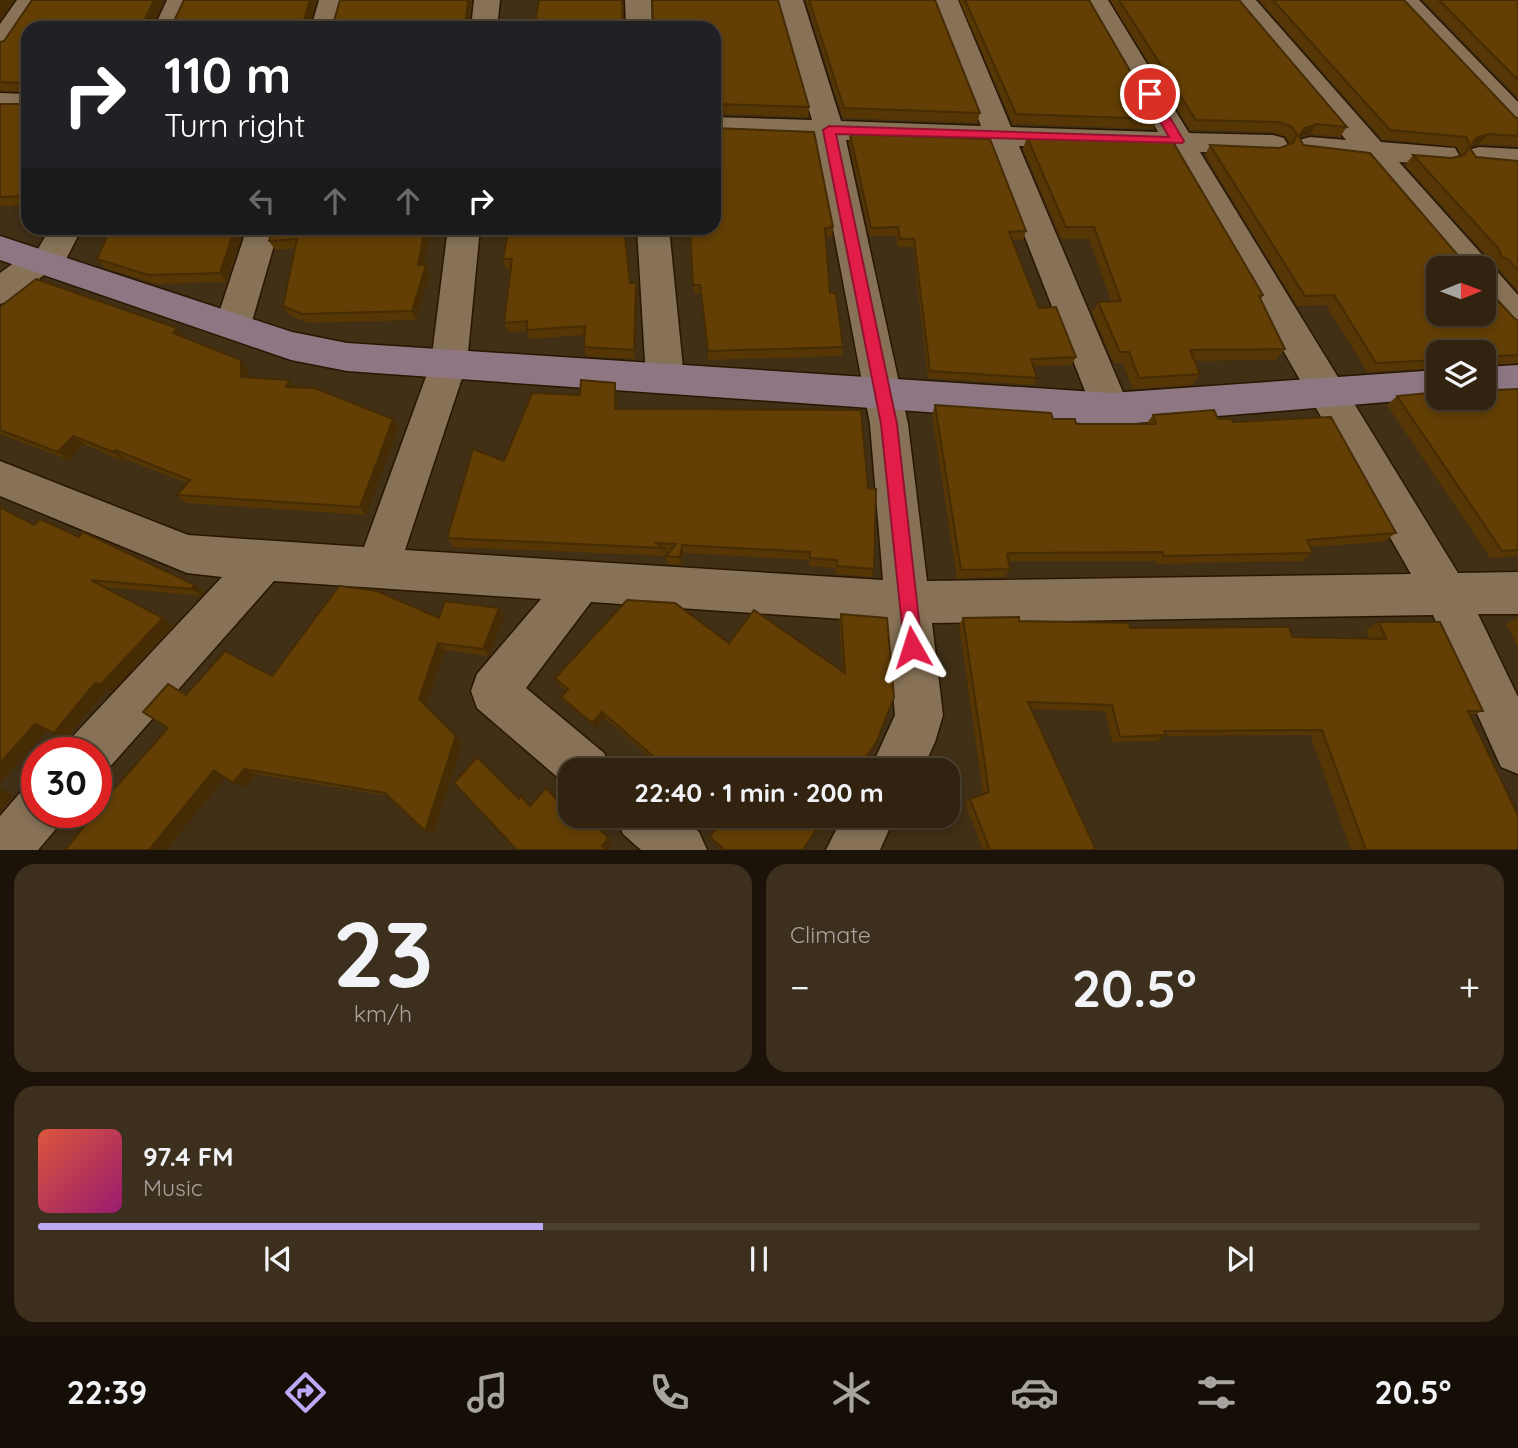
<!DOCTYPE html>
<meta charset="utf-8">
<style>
body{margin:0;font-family:Quicksand,sans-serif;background:#3d2f1e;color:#f1f3f6;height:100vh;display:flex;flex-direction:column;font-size:26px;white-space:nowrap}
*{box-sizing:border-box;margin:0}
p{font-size:23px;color:#a8a49f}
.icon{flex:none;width:38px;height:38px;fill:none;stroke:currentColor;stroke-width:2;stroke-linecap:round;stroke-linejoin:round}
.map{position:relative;height:850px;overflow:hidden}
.panel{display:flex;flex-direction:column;gap:14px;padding:14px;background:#1b1309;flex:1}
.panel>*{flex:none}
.top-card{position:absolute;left:21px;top:21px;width:700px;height:214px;border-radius:21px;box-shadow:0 4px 10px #0003,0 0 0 2px #4c4030;background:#202124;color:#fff;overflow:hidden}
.needle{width:46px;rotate:89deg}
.fabs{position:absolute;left:1426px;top:256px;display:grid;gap:14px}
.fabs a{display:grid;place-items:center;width:70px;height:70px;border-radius:14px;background:#312310;box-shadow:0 4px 10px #0003,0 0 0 2px #4c4030;font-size:35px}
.speed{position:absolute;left:21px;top:737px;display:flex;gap:14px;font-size:35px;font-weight:700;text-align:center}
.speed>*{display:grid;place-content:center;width:91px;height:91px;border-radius:50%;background:#312310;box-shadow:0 4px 10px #0003,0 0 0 2px #4c4030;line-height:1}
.speed .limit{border:10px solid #d22;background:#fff;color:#111}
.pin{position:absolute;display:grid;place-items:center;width:60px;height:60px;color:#fff;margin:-30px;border:4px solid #fff;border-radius:50%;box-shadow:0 2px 7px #0007}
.me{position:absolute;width:77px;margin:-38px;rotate:354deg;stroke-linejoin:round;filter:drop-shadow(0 0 5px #0008)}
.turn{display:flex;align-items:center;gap:24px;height:147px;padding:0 28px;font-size:32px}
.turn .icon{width:91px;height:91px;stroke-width:2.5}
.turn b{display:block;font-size:49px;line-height:60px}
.lanes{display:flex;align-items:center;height:66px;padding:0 28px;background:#0003;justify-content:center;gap:35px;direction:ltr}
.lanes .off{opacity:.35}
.big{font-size:52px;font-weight:700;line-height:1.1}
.panel .card{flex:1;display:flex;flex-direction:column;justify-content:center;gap:10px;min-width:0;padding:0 24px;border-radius:21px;background:#3d2f1e}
.panel .dial{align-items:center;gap:0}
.dial b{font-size:91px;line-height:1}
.song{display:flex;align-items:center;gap:21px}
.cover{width:84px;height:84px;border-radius:10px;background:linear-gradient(135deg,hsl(10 70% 55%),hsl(320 70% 35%))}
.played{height:7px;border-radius:4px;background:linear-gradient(90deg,#bcaaf6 35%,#4c4030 35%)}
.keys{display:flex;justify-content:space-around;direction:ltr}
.heat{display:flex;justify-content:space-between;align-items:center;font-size:38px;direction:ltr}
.panel .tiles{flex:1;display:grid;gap:14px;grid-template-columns:1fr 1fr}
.card:last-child{grid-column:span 2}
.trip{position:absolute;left:558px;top:758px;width:402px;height:70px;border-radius:21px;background:#312310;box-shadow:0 4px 10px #0003,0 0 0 2px #4c4030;font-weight:700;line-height:70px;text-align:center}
.menu{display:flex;height:112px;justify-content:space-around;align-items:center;background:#140e06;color:#a8a49f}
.menu .icon{width:49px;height:49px}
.menu .on{color:#bcaaf6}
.menu b{font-size:32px;color:#f1f3f6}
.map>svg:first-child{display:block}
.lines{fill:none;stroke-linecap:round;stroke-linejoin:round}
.street-casing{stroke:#281600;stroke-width:3}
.secondary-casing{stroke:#281600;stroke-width:3}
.street{fill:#877257;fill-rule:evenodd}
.secondary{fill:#8e7783;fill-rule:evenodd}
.wall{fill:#553604}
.shaded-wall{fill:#452c04}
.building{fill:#633f05;stroke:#452c04;stroke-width:2;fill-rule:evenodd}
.route{fill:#e11d48;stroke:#92132f;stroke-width:2}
</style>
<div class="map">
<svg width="1518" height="850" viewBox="0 0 1518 850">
<rect width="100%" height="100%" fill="#412f16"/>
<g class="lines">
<g class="street-casing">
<g id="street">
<path d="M17,0H43L9,49L0,51V24Z"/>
<path d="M167,0H193L180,28H154Z"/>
<path d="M319,0H345L337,28H311Z"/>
<path d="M474,0H500L497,28H471Z"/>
<path d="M625,0H651L652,28H626Z"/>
<path d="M777,0H803L841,121L981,126L932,0H958L1011,127L1158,132L1082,0H1108L1189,133L1273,135L1284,138L1288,145L1284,152L1273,155L1200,152L1458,573L1518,572V614H1478L1518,697V774L1501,767L1433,615L932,623L943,715L935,742L922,770H870L895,715L887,622L591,602L526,688L604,753L612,770H570V788L477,708L471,691L477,674L541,599L274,581L108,769L96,774V752H67L74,735L222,577L187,573L0,496V461L188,535L364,547L431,363L448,228H480L467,363L405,550L883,580L870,424L816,139L714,135V117L812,120ZM846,140L989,145L1092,409L1098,420L1111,425L1124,420L1130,409L1019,146L1169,151L1411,574L927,581L908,424Z"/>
<path d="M1229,0H1256L1381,142L1455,148L1459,155L1455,162L1444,165L1399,162L1486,259L1490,269L1496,270L1518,295V331L1506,327L1484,302V268H1455L1364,160L1299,154L1295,147L1299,140L1310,137L1346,140Z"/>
<path d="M1392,0H1419L1518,102V128L1508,125Z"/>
<path d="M0,93L28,94V112L0,111Z"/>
<path d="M1479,147L1518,149V169L1468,164L1464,157L1468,150Z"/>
<path d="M50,228H82L59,273L44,275L12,300L0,304V273L27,253L38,249Z"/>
<path d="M247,228H279L251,325L246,335L233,338L220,335L215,325Z"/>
<path d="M637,228H669L684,378L678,388L665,393L652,388L646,378Z"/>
<path d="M37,787V812H62L55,830L38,850H0V816L19,794Z"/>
<path d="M616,816H680L699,832L707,850H641L623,834Z"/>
<path d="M843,816H895L880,850H826Z"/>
</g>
</g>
<g class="secondary-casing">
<g id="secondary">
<path d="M0,236L292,332L347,343L1111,393L1438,370V397H1446L1111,425L347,371L291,360L0,260Z"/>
<path d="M1518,365V395L1484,397V367Z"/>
</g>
</g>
<use href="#street" class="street"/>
<use href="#secondary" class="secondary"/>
</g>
<g class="wall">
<path d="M32,0H164L155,20L174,21L184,0H317L311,20L334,21L340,0H471L469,20L473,21L475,28H28V206H0V104H22V92L0,91V42L4,41Z"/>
<path d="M539,0H623L624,20H653L652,0H778L809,107L808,117L714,114V28H534Z"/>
<path d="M806,0H935L980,113L977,123L843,118Z"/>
<path d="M959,0H1089L1158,119L1153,129L1013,124Z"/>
<path d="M1110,0H1239L1347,127L1340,137L1310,134L1300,137L1303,145L1462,260L1490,261L1488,257L1405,165L1413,155L1452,158L1461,155L1457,147L1382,139L1259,0H1404L1515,117L1518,118V146L1479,144L1471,146L1470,148L1476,157L1518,161V291L1498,268L1492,267L1491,265L1492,294L1515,319L1518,320V363L1493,365V390L1518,389V556L1490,558L1387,405L1397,396L1484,397V352H1438V368L1367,372L1326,305L1297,306L1205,155L1210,145L1280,148L1290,144L1286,137L1273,132L1190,130Z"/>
<path d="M1423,0H1518V98Z"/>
<path d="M850,134L1026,231L1023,240H1012L1039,308L1076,357L1072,365L1034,366L1037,378L1034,385L928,378L913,247H898L896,236H870L849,143Z"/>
<path d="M1027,137L1263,295L1261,299L1285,349L1276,360L1194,361L1200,374L1192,385L1132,389L1123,363H1114L1092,313L1098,302L1111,301L1089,239H1061L1023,149Z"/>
<path d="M833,227L832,237H826L830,293L843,347L842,356L708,360L701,294H694L690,228Z"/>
<path d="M245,228L226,282L156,284L105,268L97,259Z"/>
<path d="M273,228H431L424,265H426L430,274L416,320L308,323L289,315L283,306L295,248L275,250L269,241Z"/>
<path d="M625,228L630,283H636L638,292L635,359L586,356L584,347V335L530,339L527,331L508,332L504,323L511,269H506L503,259Z"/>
<path d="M0,307L177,328L185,338L241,360L248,369V377L289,380L295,388L393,419L399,427L366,515L186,503L177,495L187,483L125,459L123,461L84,444L69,460L0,434Z"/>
<path d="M617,393L618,409L874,569L872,577L836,574L835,568L809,566V560L683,553L681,565L668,564L666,556L670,552L665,551L666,556L453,547L447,538L504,461L580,395Z"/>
<path d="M935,405L1053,419L1076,424H1146L1153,415L1218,419L1233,422L1396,533L1383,542L1310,547L1313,553L1302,561L1156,564L1155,561H1009L1010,569L1005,577L957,578L932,415Z"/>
<path d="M34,525L79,537L195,585L205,592L201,596L104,587L174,625L112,691L107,689L67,738L48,730Z"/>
<path d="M499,608L504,616L489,656L445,650L426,705L463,742L433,834L389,796L256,774L245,787L233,783L225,777L166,850H65L168,728V684L187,694L272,676L439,618Z"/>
<path d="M841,614L874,746L859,770H665L605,718L596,728L565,702L561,697L567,691L559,685L555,678L729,643L843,671L839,621Z"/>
<path d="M963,618L1292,637L1370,639L1366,630L1379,622L1483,711L1470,716L1518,850H1351L1310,735L1164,736L1157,741L1112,742L1105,711L1031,709L1096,850H983L965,803L970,799L983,794L959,625Z"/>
<path d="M1518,618V647L1506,624Z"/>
<path d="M718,816H831L821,832L817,829L804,850H722L711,840L710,837L722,819Z"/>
</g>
<g class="shaded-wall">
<path d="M1,0H15L0,20V1Z"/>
<path d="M154,0H164L152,28L145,19Z"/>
<path d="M310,0H317L309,28L304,20Z"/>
<path d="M468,0H471L468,28L466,18Z"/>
<path d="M181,20L186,28H175Z"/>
<path d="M1317,124L1310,134L1298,137L1305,128Z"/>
<path d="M1488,134L1479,144L1469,147L1476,138Z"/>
<path d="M235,228H245L226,282L220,273Z"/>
<path d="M425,228H431L422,274L418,265Z"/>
<path d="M426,265L430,274L416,320L412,311Z"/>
<path d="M636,283L638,292L635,359L634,350Z"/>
<path d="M177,328L186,337L181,342L173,333Z"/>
<path d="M241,360L248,369V386L241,377Z"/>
<path d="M289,380L296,389L286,387Z"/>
<path d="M615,383L617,393L618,419L615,409Z"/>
<path d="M393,419L399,427L366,515L360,507Z"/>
<path d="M73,436L84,444L69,460L58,452Z"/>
<path d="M115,450L125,459L123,461L113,452Z"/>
<path d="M682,545L683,553L681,565L680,557Z"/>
<path d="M195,585L205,592L201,596L191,589Z"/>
<path d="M499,608L504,616L489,656L483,649Z"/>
<path d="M163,618L174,625L112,691L107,689L67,738L54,733L95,683Z"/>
<path d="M438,643L445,650L426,705L463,742L433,834L425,831L419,699Z"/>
<path d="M602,712L605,718L596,728L592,723Z"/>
<path d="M35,724L49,729L0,783V763Z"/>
<path d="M477,757L484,763L525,803L519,799Z"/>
<path d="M244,769L256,774L245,787L233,783Z"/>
<path d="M214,770L227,775L166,850H149Z"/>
<path d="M0,788L13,796L0,812Z"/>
<path d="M609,838L613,842L607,850H606L602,846Z"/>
</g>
<g class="building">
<path d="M32,0H154L145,19L174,21L184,0H310L304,20L334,21L340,0H468L466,18L473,21L471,28H196L181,20L175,28H28V196L0,197V104H22V83L0,82V42L4,41Z"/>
<path d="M539,0H622L623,20H653L652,0H778L809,107L714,104V28H534Z"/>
<path d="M809,0H935L980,113L844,108Z"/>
<path d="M965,0H1089L1158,119L1016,114Z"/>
<path d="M1119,0H1239L1347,127L1317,124L1305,128L1299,136L1303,145L1370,153L1462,260L1491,261L1492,294L1515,319L1518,320V355L1493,356V390L1518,389V550L1502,551L1397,396L1438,392V397H1484V352H1438V360L1376,363L1334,295L1305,296L1210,145L1280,148L1293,143L1297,134L1292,127L1279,122L1196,120ZM1438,268H1484V313H1438Z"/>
<path d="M1273,0H1404L1515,117L1518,118V136L1488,134L1476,138L1470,148L1476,157L1518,161V270L1508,259L1502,257L1498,248L1413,155L1452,158L1464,155L1470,146L1466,137L1390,130Z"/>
<path d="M1439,0H1518V80Z"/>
<path d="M714,128L814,132L833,227L825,228L830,293H836L843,347L708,351L700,285H693L690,228H714Z"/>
<path d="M850,134L990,139L1026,231L1009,232L1039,308L1056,307L1076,357L1031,359L1037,378L930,371L914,239H900L898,227L871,228Z"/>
<path d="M1027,137L1173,142L1263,295L1259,296L1285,349L1190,350L1200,374L1139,378L1129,352H1120L1098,302L1121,301L1094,227H1066Z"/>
<path d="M136,228H235L220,273L148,275L97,259L109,232Z"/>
<path d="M273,228H425L418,265H426L412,311L302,314L283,306L297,239L269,241Z"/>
<path d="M509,228H624L630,283H636L634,350L584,347L585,326L527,330V321L504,323L512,259H503Z"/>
<path d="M36,279L177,328L173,333L241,360V377L289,380L286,387L315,388L393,419L360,507L177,495L190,480L115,450L113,452L73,436L58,452L0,430V307Z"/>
<path d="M581,380L615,383V409L861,410L868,488L876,489L874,569L837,566V560L810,558V552L682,545L680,557L666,556L676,544L656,543L664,548L447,538L473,449L504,461L532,393L580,395Z"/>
<path d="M935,405L1051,413L1053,419H1075L1076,424H1156L1153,415L1214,410L1218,419H1232L1233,422L1331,417L1396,533L1307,540L1313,553L1164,556L1162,552L1011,553L1007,554L1010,569L961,570Z"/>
<path d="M0,507L34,525L40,519L79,537L83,532L195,585L191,589L91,580L163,618L100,685L95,683L54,733L35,724L0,763Z"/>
<path d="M339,586L377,591L439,618L445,601L499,608L483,649L438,643L419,699L456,736L425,831L385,793L244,769L233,783L214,770L149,850H65L96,812L107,797L168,728L143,712L168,684L186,695L225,651L272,676Z"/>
<path d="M627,600L675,603L729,643L754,610L845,673L841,614L887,618L894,697L877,741L858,770H669L602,712L592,723L561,697L568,689L555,678Z"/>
<path d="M1019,617V621L1129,623L1130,628L1289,627L1292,637L1386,639L1379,622H1440L1483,711H1468L1518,815V850H1366L1322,730L1164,731L1166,735L1120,737L1112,705L1028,702L1096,850H990L970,799L989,792L963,618Z"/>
<path d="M477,757L519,799L521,796L530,806L546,788L566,809L570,805V816H586L609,838L602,846L606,850H517L454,783Z"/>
<path d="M721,816H830L822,828L819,825L803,850H725L710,837L724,817Z"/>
</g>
<path class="route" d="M1146,91H1154L1184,141L1182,143L836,134L897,424L922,647L919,654L912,656L905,654L881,424L823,130L829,126L1169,137L1144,94Z"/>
</svg>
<div class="fabs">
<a><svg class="needle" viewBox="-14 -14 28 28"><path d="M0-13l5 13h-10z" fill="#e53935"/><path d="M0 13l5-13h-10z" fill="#a8a49f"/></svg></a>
<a><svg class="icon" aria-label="layers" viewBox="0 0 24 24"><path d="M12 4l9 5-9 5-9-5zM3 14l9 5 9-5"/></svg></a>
</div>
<div class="speed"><div class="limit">30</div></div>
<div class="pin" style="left:1150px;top:94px;background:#d93025"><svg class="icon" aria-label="arrive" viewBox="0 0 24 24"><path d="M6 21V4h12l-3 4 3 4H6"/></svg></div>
<svg class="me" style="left:912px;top:647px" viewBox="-20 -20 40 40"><path d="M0-17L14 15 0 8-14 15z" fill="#e11d48" stroke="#fff" stroke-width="4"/></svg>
<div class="trip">22:40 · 1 min · 200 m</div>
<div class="top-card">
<div class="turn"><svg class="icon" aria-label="right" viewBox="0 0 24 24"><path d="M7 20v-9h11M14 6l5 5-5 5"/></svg><div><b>110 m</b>Turn right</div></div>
<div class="lanes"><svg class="icon off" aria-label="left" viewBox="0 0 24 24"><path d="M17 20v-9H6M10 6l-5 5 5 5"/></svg><svg class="icon off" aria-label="ahead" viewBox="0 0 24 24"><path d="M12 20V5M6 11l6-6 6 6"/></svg><svg class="icon off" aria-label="ahead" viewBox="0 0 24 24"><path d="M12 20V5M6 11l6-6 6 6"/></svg><svg class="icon" aria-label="right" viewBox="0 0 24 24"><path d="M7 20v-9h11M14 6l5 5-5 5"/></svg></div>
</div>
</div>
<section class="panel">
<div class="tiles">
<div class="card dial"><b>23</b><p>km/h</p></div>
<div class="card"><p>Climate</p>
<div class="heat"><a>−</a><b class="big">20.5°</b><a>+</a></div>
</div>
<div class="card">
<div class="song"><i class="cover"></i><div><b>97.4 FM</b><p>Music</p></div></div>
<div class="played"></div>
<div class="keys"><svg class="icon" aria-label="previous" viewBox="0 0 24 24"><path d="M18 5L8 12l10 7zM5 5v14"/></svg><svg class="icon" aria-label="pause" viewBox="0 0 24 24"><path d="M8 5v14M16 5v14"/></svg><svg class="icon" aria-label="next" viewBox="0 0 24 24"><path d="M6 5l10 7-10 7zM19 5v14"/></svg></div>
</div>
</div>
</section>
<nav class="menu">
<b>22:39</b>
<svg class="icon on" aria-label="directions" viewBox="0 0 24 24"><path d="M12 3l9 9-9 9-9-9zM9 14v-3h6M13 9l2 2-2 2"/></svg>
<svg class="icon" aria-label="music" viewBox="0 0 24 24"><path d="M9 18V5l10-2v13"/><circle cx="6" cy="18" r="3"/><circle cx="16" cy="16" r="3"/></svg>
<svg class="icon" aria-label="phone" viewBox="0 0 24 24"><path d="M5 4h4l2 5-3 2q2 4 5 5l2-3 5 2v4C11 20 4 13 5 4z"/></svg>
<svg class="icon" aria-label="climate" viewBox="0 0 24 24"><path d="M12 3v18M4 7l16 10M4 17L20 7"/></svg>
<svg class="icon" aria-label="car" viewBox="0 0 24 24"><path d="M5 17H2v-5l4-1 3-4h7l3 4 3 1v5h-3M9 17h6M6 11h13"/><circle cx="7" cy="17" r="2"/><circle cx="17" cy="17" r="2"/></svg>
<svg class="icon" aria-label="filters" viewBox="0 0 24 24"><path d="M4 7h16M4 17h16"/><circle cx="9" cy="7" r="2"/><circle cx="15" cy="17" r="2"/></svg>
<b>20.5°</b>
</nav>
